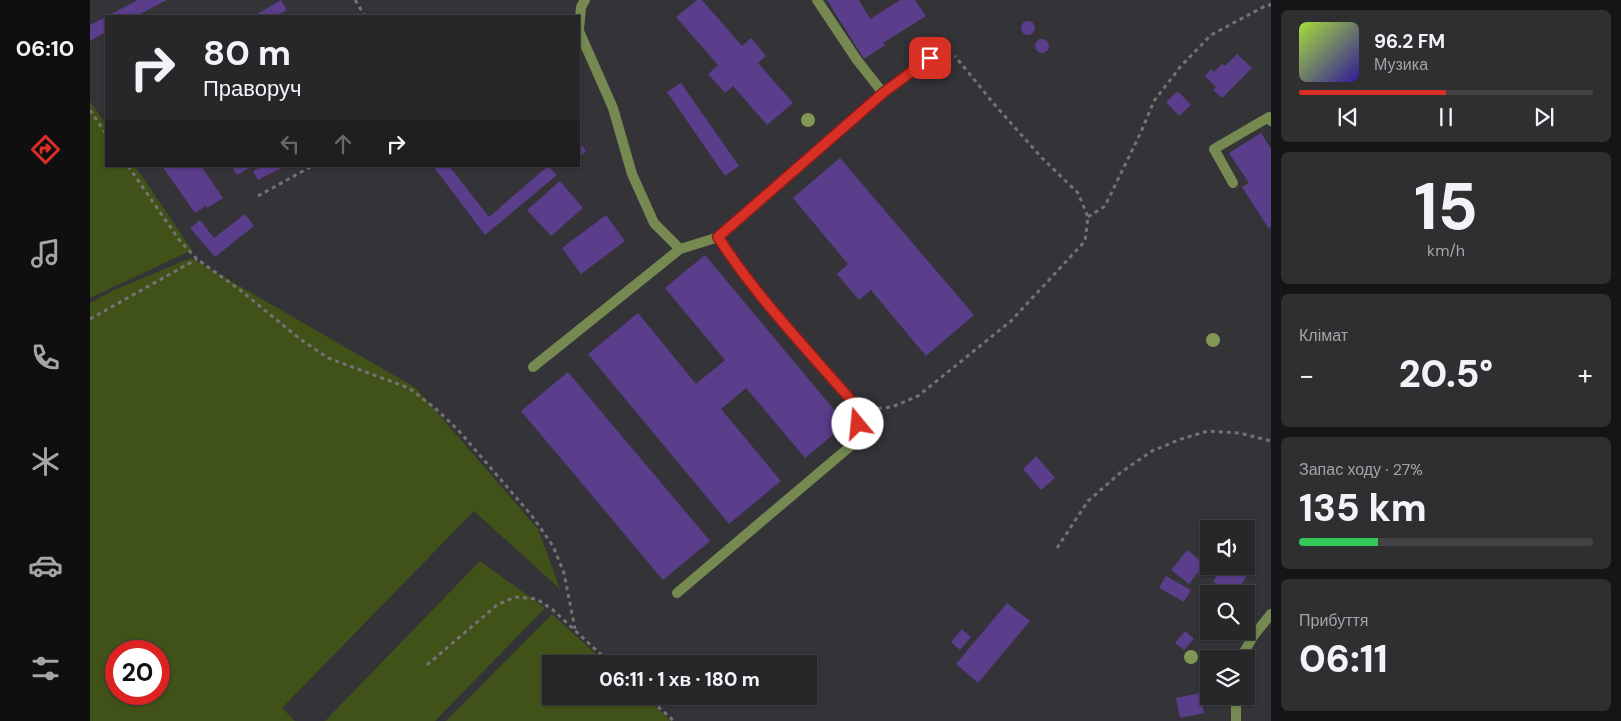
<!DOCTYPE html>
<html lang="uk">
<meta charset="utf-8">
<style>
body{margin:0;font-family:"DM Sans",sans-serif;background:#2f2e31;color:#f1f3f6;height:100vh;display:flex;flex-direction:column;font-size:19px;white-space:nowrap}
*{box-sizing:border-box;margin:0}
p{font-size:16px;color:#a4a5a8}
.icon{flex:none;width:28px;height:28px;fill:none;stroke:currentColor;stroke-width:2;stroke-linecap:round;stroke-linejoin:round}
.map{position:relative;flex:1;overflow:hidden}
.sheet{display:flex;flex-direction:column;gap:10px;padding:10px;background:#151517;width:350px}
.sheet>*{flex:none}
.hud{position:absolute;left:15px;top:15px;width:475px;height:152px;border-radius:0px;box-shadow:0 1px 4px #0004,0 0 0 1px #434346;background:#272629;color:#f1f3f6;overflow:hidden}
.buttons{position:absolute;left:1110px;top:520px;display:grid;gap:10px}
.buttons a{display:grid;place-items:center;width:55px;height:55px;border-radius:0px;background:#272629;box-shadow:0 1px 4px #0004,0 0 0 1px #434346;font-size:25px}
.speed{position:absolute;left:15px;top:640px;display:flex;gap:10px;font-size:25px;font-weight:700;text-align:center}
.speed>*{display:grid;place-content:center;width:65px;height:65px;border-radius:50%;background:#272629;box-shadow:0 1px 4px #0004,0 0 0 1px #434346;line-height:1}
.speed .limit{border:8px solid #d22;background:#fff;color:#111}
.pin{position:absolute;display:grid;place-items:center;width:42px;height:42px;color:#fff;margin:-21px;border-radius:10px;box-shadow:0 2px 8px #0006}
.me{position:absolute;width:55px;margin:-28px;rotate:343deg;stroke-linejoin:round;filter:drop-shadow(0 0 4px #0008)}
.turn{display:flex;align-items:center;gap:18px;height:105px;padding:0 15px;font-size:22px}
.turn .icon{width:65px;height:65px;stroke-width:2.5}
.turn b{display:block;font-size:35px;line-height:42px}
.lanes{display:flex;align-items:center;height:48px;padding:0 15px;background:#0003;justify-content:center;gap:25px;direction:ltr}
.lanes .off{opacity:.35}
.big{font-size:38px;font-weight:800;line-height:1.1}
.sheet .widget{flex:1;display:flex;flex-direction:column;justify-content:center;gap:8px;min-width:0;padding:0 18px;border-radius:8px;background:#2f2e31}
.sheet .dial{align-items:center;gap:0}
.dial b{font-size:65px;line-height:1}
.song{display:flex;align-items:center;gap:15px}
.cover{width:60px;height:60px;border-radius:8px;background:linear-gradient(135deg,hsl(80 70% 55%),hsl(250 70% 35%))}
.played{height:5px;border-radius:2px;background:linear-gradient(90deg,#d93025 50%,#434346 50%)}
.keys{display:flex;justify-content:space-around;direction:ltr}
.heat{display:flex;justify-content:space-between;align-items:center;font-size:28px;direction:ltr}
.charge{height:8px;border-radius:4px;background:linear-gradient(90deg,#34c759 27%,#434346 0)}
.trip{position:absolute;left:452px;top:655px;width:275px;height:50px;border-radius:0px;background:#272629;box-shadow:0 1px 4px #0004,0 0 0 1px #434346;font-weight:800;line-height:50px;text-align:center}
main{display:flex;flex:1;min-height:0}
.dock{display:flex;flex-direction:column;width:90px;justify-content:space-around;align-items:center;background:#100f10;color:#a4a5a8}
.dock .icon{width:35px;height:35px}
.dock .current{color:#d93025}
.dock b{font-size:22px;color:#f1f3f6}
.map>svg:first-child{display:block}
.green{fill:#405218;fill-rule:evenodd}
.building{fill:#5a3d8b}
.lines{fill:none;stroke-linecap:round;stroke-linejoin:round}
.path{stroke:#737276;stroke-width:3;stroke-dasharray:4 4;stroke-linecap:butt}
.lane{stroke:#758951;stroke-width:10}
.street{stroke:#758951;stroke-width:10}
.tree{fill:#819756}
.route-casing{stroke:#8d1f18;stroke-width:12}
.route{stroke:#d93025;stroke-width:9}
</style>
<main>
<nav class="dock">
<b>06:10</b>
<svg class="icon current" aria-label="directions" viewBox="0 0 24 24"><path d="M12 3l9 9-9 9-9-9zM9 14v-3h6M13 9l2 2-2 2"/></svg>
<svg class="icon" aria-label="music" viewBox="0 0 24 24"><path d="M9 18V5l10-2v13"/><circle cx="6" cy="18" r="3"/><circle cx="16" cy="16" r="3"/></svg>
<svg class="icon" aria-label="phone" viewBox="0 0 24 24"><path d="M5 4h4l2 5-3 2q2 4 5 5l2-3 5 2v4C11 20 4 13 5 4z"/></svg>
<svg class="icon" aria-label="climate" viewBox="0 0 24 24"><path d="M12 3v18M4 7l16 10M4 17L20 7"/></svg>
<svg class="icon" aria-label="car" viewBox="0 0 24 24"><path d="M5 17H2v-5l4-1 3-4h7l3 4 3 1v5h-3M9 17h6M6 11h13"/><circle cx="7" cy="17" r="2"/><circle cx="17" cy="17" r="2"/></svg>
<svg class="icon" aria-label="filters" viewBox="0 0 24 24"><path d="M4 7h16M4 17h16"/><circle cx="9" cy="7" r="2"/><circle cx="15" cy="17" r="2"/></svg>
</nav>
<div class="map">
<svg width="1181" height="721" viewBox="0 0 1181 721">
<rect width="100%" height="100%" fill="#343337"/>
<g class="green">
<path d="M0,101L16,125V166H45L102,250L0,298Z"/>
<path d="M101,258L326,388L448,529L470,589L384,511L192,708L205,721H0V303L24,290ZM26,651H69V694H26Z"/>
<path d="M390,561L455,608L345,721H235Z"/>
<path d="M462,614L517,664H461V696H554L581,721H356Z"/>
</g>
<g class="building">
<path d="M48,0H77L46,16H17Z"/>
<path d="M191,0L197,10L187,16H164Z"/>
<path d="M607,0H612L652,46L661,38L676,56L668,63L703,103L677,125L643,86L635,93L618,74L628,65L586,17Z"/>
<path d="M737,0H769L780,19L810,0H825L836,16L793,43L795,45L774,59Z"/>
<path d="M16,17V32L0,41V25Z"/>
<circle cx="938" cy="28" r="7"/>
<circle cx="952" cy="46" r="7"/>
<path d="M1147,54L1162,68L1132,98L1123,90L1126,87L1115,76L1121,69L1124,72L1132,64L1135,66Z"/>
<path d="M591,83L649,166L635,176L577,92Z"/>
<path d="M1088,91L1101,105L1089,116L1076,102Z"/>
<path d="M1171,133L1181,149V227L1179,229L1152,187L1159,183L1139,153Z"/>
<path d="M489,142L496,151L489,157Z"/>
<path d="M750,158L884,315L836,356L781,290L769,300L747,274L758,264L703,198Z"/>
<path d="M72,166H111L133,198L117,208L116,206L105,213Z"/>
<path d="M142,166H163L147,175Z"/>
<path d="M172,166H195L168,180L163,171Z"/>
<path d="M343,166H359L399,217L458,166L467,175L395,235Z"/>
<path d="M470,181L493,208L461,236L437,210Z"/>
<path d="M155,214L164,226L125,257L100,228L110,220L124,238Z"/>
<path d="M516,215L535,241L491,274L472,248Z"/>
<path d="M615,255L756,424L715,458L656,388L631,409L691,481L639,524L498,354L548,313L606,384L635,360L575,288Z"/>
<path d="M478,372L620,541L573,580L431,411Z"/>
<path d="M946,456L965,478L951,490L933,469Z"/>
<path d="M1097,550L1115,564L1099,584L1081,570Z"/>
<path d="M1132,566H1154L1160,570L1148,591L1142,587L1140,591L1123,582Z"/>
<path d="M1076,576L1101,590L1094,602L1069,588Z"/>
<path d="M917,603L940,621L888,683L866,664Z"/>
<path d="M1119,611V631H1138L1132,641L1109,627Z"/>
<path d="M872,629L881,637L870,650L861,642Z"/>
<path d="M1095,631L1104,639L1094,650L1085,643Z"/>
<path d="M1110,693L1114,713L1090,718L1086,698Z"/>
</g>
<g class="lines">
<g class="path">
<path d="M265,0L275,16"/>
<path d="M0,110L16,134"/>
<path d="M38,166L90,241L107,259L150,290L210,339L238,358L319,388L346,409L369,431L442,516L463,546L474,573L485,629"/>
<path d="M168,196L222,166"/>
<path d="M998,217L1015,206L1051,132L1064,101L1091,66L1121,35L1177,5H1181"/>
<path d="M0,319L107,259"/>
<path d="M780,409L802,407L828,396L921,321L995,241L998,217L988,193L952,158L904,104L865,56"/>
<path d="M967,548L998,501L1030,473L1062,451L1091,439L1118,431L1150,433L1181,441"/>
<path d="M337,665L407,605L425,597L447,599L463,610L521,664"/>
<path d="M556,696L584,721"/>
</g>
<g class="lane">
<path d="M489,30L491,7L495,0"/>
<path d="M489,31L523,108L542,174L564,223L590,249"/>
<path d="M793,93L856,46"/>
<path d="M1143,183L1124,149L1179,117L1181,121"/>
<path d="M443,367L590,249L629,237L793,93L767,60L727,0"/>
<path d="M587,593L763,444L768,424L766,406C719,351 667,298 629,237"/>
</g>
<g class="street">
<path d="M1150,659L1164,635L1181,614"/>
<path d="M1146,721V696"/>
</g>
</g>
<g class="tree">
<circle cx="718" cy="120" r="7"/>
<circle cx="1123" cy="340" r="7"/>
<circle cx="1101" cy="657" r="7"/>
</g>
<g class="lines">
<g class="route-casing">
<path id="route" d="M768,424L766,406C719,351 667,298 628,237L793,93L840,58"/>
</g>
<use href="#route" class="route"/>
</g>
</svg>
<div class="buttons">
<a><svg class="icon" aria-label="sound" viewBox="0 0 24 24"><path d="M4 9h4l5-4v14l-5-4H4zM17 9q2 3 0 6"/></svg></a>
<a><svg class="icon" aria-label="search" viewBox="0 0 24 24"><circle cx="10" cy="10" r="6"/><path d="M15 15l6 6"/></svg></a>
<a><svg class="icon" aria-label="layers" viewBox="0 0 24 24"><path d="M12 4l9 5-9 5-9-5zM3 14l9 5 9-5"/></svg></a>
</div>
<div class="speed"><div class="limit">20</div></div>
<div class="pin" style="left:840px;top:58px;background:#d93025"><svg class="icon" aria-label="arrive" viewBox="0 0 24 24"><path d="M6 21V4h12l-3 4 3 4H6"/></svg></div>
<svg class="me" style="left:768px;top:424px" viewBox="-20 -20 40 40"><circle r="19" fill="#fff"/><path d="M0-13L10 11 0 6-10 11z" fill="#d93025"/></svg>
<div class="trip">06:11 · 1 хв · 180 m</div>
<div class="hud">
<div class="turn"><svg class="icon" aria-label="right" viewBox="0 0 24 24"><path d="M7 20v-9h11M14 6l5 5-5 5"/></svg><div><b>80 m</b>Праворуч</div></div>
<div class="lanes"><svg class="icon off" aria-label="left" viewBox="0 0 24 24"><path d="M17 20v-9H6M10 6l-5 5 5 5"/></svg><svg class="icon off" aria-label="ahead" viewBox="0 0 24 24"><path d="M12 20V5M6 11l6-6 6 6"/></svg><svg class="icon" aria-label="right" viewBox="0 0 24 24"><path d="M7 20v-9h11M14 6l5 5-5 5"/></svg></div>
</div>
</div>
<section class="sheet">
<div class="widget">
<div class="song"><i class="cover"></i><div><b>96.2 FM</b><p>Музика</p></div></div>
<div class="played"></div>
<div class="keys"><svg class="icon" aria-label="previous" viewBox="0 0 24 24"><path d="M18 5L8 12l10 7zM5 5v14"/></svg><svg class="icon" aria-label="pause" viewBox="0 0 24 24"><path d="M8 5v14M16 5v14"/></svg><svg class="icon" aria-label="next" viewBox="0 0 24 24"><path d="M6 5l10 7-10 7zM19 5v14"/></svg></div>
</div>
<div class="widget dial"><b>15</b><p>km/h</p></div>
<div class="widget"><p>Клімат</p>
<div class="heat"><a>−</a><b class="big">20.5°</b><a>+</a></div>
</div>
<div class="widget"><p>Запас ходу · 27%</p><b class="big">135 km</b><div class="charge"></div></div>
<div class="widget"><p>Прибуття</p><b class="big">06:11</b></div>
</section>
</main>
